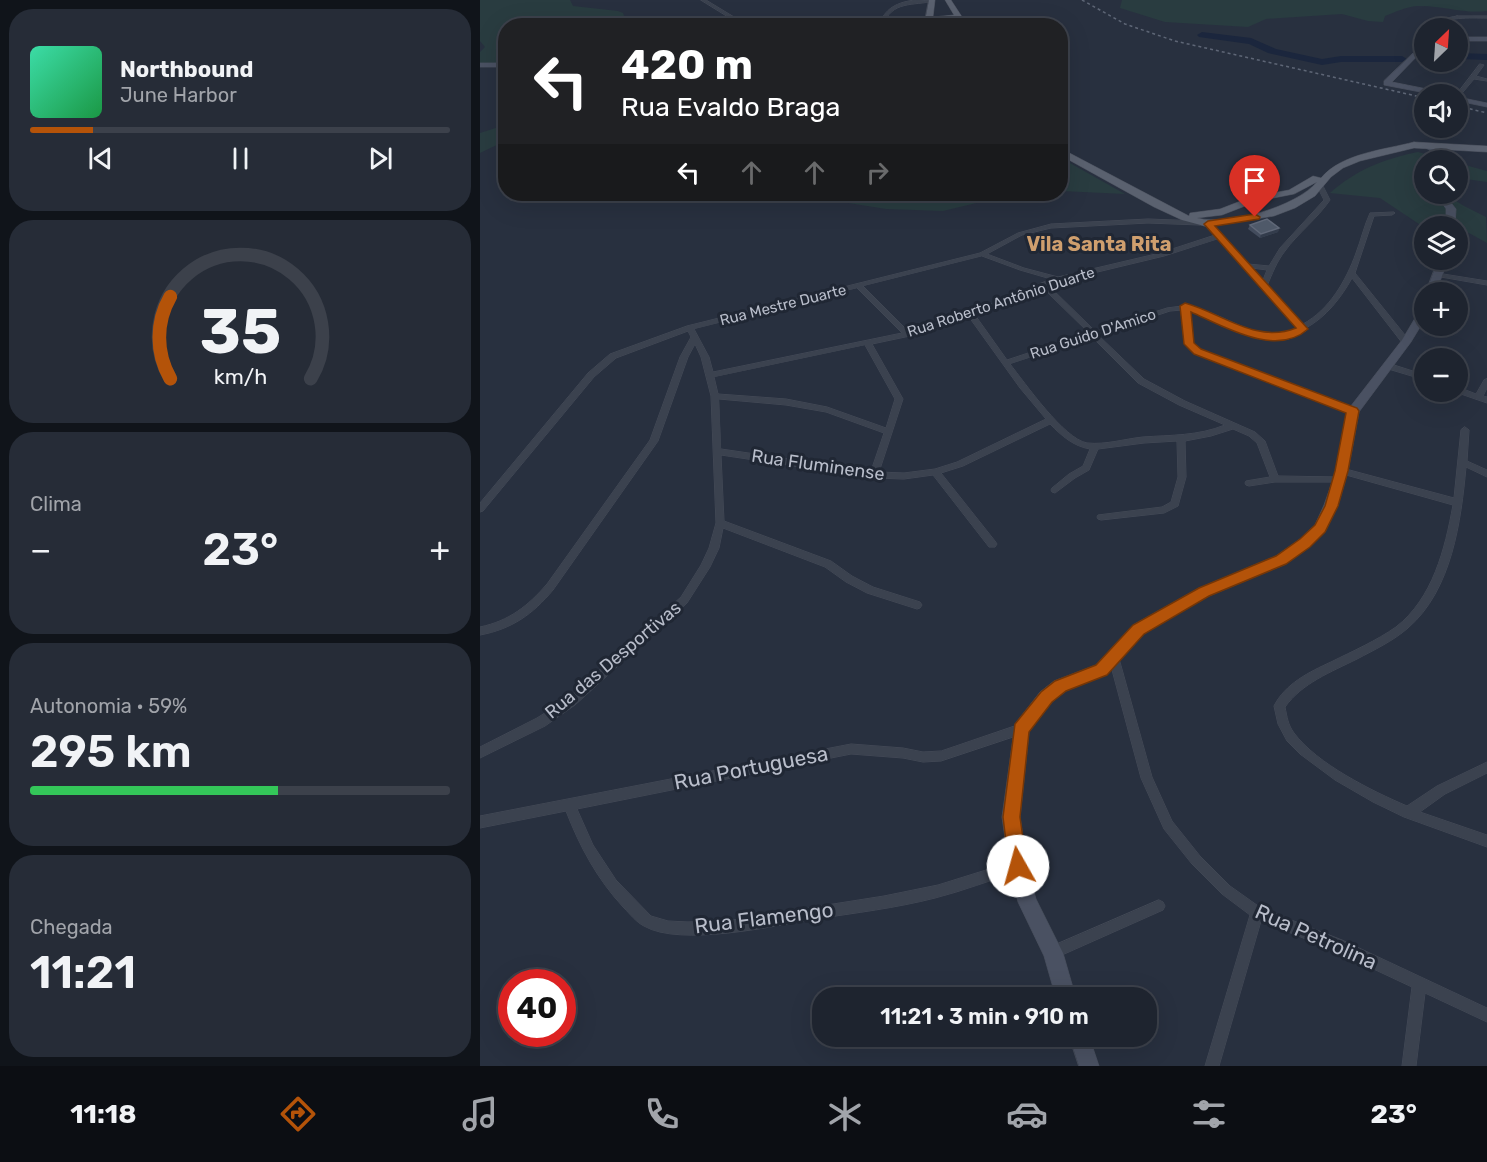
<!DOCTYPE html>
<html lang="pt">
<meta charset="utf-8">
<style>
body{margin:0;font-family:Rubik,sans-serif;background:#262c37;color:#f1f3f6;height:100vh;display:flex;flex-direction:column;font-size:22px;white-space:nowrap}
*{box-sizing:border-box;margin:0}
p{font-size:20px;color:#a1a4aa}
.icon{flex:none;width:33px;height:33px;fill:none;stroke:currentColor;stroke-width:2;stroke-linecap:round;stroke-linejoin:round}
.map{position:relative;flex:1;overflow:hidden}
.panel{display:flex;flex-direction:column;gap:9px;padding:9px;background:#10141a;width:480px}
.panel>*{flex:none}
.top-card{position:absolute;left:18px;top:18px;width:570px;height:183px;border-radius:24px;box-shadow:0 6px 24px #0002,0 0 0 2px #3c414b;background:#202124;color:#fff;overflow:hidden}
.needle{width:39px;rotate:25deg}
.fabs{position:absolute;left:934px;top:18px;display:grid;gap:12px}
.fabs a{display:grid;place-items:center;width:54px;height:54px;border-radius:50%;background:#1e242f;box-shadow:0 6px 24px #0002,0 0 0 2px #3c414b;font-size:30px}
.speed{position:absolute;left:18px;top:969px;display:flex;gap:12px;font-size:30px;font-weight:700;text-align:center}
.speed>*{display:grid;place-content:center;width:78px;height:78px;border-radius:50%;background:#1e242f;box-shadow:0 6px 24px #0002,0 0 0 2px #3c414b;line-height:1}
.speed .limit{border:9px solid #d22;background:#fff;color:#111}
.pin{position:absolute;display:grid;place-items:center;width:51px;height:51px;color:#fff;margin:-62px -26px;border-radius:50% 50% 50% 0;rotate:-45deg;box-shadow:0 0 6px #0007}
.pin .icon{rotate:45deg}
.me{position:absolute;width:66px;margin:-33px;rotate:353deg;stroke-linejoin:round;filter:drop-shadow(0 0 4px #0008)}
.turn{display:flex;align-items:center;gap:21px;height:126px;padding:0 24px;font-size:27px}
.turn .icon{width:78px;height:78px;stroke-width:2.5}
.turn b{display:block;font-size:42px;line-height:51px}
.lanes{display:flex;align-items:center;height:57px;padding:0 24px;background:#0003;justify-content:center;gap:30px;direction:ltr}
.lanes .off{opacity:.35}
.big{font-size:45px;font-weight:600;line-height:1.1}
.panel .card{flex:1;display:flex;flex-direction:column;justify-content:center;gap:9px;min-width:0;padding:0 21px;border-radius:24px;background:#262c37}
.panel .dial{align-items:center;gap:0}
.dial svg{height:156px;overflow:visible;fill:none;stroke:#3c414b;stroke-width:7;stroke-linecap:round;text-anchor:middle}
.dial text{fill:#f1f3f6;stroke:none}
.song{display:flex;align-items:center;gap:18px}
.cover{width:72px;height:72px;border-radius:9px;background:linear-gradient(135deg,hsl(160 70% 55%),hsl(140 70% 35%))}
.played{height:6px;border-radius:3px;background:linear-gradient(90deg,#b45309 15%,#3c414b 15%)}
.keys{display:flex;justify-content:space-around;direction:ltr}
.heat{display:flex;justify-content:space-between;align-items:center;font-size:33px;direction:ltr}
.charge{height:9px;border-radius:4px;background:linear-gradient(90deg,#34c759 59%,#3c414b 0)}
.trip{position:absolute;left:332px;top:987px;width:345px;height:60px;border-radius:24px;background:#1e242f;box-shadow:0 6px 24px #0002,0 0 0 2px #3c414b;font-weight:600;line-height:60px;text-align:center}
.menu{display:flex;height:96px;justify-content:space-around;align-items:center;background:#0c0e13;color:#a1a4aa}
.menu .icon{width:42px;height:42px}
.menu .active{color:#b45309}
.menu b{font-size:27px;color:#f1f3f6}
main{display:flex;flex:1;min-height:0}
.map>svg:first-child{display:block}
.green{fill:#293c40}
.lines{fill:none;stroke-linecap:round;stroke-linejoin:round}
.river{fill:#1b263d;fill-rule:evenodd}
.street-casing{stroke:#454b58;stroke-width:1}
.secondary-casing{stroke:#454b58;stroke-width:1}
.primary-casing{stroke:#454b58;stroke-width:1}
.street{fill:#3b424f;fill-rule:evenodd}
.secondary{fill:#4a5162;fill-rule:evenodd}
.primary{fill:#5a616f;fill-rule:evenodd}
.rail{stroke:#5e6676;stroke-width:1.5;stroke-dasharray:3 3;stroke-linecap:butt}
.wall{fill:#434c5d}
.shaded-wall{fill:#333c4c}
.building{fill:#4f5969;stroke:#606878;stroke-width:1.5}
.route{fill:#b45309;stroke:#753606;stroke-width:1.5}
.labels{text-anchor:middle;stroke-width:6;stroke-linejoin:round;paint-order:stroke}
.far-street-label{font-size:15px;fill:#b8bdca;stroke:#202734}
.street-label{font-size:18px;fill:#b8bdca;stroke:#202734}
.far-district-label{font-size:20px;font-weight:bold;fill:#cf9f6e;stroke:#202734}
.near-street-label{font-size:21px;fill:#b8bdca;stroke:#202734}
</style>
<main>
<section class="panel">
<div class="card">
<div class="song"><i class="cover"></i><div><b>Northbound</b><p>June Harbor</p></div></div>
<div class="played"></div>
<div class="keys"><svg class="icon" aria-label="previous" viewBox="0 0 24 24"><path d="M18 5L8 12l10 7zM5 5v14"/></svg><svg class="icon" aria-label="pause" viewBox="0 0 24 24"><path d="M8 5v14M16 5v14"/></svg><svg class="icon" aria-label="next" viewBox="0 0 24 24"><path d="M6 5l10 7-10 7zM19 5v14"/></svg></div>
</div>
<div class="card dial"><svg viewBox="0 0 100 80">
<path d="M14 69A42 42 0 1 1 86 69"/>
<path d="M14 69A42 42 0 0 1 14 27" stroke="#b45309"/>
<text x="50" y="56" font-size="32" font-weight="700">35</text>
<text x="50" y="72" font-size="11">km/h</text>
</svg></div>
<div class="card"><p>Clima</p>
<div class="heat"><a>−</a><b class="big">23°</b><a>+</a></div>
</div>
<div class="card"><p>Autonomia · 59%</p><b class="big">295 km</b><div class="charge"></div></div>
<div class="card"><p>Chegada</p><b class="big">11:21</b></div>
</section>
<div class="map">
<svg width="1007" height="1066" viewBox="0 0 1007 1066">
<rect width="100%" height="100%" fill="#28303f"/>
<g class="green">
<path d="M0,0H90L93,6L138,11L143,13L144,16L93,18L86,21V25L26,26L25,64H0V52L5,47L0,41Z"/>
<path d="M642,0H1007V11C983,14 961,5 937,6C926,7 915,12 905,16L903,22L888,21L862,14L786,19L768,27L685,22L640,8Z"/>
<path d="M25,125V141L0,153V133Z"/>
<path d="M938,152L969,160H945V194H965L984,206L1006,217L1007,243L989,233L978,234V226L945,228L900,198L850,193C876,170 903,159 938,152Z"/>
<path d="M581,158L645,194L581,191Z"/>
<path d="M978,163L1007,171V182L978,178Z"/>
<path d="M312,194H534L463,211L406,209Z"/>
</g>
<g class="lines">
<g class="river">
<path d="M722,32L771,38L796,49L842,59L861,56H922L927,59L922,62H861L842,65L788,53L769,44L719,37L717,35Z"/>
<path d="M978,53L1007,54V60L978,59Z"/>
<path d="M945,56V62H947H941L936,59Z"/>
</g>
<g class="street-casing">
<g id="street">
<path d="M221,0H226L264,23L260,24Z"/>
<path d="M435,0L454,1C434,6 411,0 403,26H399C404,8 418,2 435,0Z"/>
<path d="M977,16H1007V18C989,18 967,16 953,28H949C957,20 966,18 977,16Z"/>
<path d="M369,23H371L372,26H368L367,24Z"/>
<path d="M1000,64L1004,65L996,76L1007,79V81L994,79L978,98V94H977Z"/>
<path d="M840,184L843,186L850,200C837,219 818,233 805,251C797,261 792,274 787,286L823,324C849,310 866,281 876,253C881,240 884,226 890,213L914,212L915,213L912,215L894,216L875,273L929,340V344H923L872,278C861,298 846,317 826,328V331C813,333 802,339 789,339C760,339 737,316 709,311L713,343L720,349L876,409L877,411L876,413H870L714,353L705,344L702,310L690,311L618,335L664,379L705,401L775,432L785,441L798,476L859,477L862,478L863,480L862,482H795L769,486L766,485L765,483L766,481L790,477L777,443L769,436L753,429L731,436L705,441L706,477L698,506L684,513L621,520L618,519L617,517L618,515L682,507L691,502L698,477L697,441L664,443L618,449L609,470L595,478L575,493L572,492L571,490L572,488L589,474L603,466L610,449C593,446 582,436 570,424L483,466L461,473L515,541L517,544L515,547H509L453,475L424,479L394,478L241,455L244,521L351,561L372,576L393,587L440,602L442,605L440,608L437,609L387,593L366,582L345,567L243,528L239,548L230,567L207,603L95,705L65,726L0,758V747L57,718L87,699L201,597L221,565L229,548L236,523L231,396L221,357L215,344L208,357L178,441L73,590C53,614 32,629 0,635V627C29,621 48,606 67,584L170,440L200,357L211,337L208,331L136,358L114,377L3,511L0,512V503L108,373L130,354L207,326L500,253L538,233L571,224L668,219L720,221L723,223L720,225L668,223L571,228L542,235L507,254L544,268L578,277L680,253L735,235L725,224L728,222L730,223L768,264L789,266L800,248L844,200L837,186ZM738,239L818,327C787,344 760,324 731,313C723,310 712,309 705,304L702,306L687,308L615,331L568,285L580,281L684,256ZM502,256L540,270L571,279L489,313L428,331L383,286ZM772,268L787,270L783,280ZM377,288L422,333L233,372L229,357L214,329ZM563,288L609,333L527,360L495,315ZM489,317L540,388L566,419L477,462L455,469L424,473L399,472L423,399L392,344L430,336ZM612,337L658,383L699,405L745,425C718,436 691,435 663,437C644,439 626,445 607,443C584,439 545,383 530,364ZM385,345L415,399L406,428L347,407L306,399L238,394L234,377ZM239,399L306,405L346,412L404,433L391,471L241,449Z"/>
<path d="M957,273L1007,281V285L955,276L954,275Z"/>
<path d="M905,364H911L945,375V380L905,368Z"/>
<path d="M1007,379V388L1003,396L1007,397V403L975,392H978V387L996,394L1004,380Z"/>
<path d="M985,427L989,430L987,461L1007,470V477L986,467C981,521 972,590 928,628C913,641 894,650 877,659C851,672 822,683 805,707C807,717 808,725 814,733C837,764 892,791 927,806L957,786L1007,762V773L965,794L940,812L1007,835V847L924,817L893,802L855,780L820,754L807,741L798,724L794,706C805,684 829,672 851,662C873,651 896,641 916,627C953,598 965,549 973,505L859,473L858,471L859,469L862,468L974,498L981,430Z"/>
<path d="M633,651L637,652L638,655L672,777L692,821L720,856L750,886L781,908L862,940L1007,1008V1022L945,993L936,1066H922L932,987L853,950L781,921L739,1066H725L770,915L742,894L712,864L684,829L661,778L628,655L629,652Z"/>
<path d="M541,724L545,725L546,729L545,733L461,761L443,762L423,758L371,754L97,809L113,845L136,880L171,916L188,921L208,922L252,920L404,896L458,885L538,860L542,862L544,866L542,870L538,872C510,880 483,891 455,898C416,908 375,913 335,919C294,926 200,947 164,926C156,922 150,914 144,908C117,879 100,847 86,811L0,828V816L371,744L423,748L443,752L461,751Z"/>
<path d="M679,900L683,902L685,906L683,910L573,959L568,958L567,953L568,948Z"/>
</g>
</g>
<g class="secondary-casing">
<g id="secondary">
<rect x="978" y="37" width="29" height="4"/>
<path d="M945,42V48L912,82L962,92V94H951L904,85V81Z"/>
<rect x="0" y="63" width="26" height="4"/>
<path d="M978,97L1007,103V107L978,101Z"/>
<path d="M946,144H952L974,160H965L946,148Z"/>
<path d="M956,194H964L976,209L975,226H966V209Z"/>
<path d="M958,260H968L956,292H946Z"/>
<path d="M945,307V319L931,342L879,412L868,471L858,505L845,532L830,547L806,564L729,596L663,633L626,675L586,691L572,702L549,732L540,817L547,866L556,899L583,953L596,998H576L564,956L538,902L529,866L522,817L535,724L560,692L574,681L616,665L653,625L719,588L796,556L820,539L835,525L844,505L856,471L867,411L922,340L941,308Z"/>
<path d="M589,1036H609L619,1066H599Z"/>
</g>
</g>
<g class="primary-casing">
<g id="primary">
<path d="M449,0H455L453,17L474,15L465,0H471L486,23L482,25C470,17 468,18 452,21V26H444Z"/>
<path d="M934,142L1007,146V152L934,148L880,161L863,168L851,177L835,196L815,208L794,216L728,227L702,220L674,207L580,155V148L709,216L710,213L740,209L771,197L809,190L833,176L841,178C862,153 904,150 934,142ZM837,182C816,207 748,226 717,218L742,215L778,201L814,194Z"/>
</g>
</g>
<use href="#street" class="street"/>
<use href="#secondary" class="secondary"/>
<use href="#primary" class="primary"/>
<g class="rail">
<path d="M602,0L645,24L695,41L945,98"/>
<path d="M978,106L1007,113"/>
</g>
</g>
<path class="wall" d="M770,225L799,228L798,232L780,238L768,229Z"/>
<path class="shaded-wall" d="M799,228L798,232L780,238L781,234Z"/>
<path class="building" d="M787,219L799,228L781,234L770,225Z"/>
<path class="route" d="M775,214L780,217L779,219L735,226L828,329C796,358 743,326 711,312L714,343L721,349L877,408L879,411L868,471L858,506L845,532L830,547L806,564L729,596L664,634L627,675L586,691L572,702L549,732L540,817L547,866L544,873L538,875L531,873L529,866L523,817L535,724L561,692L575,681L616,665L653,625L719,588L796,556L820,539L835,525L845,506L855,471L866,413L714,354L704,344L700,306L705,303C742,313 776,344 816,328L724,224L728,221Z"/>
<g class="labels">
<g class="far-street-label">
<text transform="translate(521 302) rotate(-18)" y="5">Rua Roberto Antônio Duarte</text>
<text transform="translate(303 305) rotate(-14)" y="5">Rua Mestre Duarte</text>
<text transform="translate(613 334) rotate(-18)" y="5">Rua Guido D'Amico</text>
</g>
<g class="street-label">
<text transform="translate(338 465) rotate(8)" y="6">Rua Fluminense</text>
<text transform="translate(133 660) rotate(-40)" y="6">Rua das Desportivas</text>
</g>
<g class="far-district-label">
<text x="619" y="251">Vila Santa Rita</text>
</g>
<g class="near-street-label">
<text transform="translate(271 768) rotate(-11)" y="7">Rua Portuguesa</text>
<text transform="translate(284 918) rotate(-7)" y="7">Rua Flamengo</text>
<text transform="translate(836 937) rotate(24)" y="7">Rua Petrolina</text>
</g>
</g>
</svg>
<div class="fabs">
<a><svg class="needle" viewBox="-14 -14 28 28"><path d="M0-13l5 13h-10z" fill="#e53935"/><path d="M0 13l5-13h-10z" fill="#a1a4aa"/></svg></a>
<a><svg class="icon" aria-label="sound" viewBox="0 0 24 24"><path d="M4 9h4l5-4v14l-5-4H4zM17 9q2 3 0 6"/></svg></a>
<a><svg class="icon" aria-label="search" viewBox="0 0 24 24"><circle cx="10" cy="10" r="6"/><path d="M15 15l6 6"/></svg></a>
<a><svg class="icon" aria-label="layers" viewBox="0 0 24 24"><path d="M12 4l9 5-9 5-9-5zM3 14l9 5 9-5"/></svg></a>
<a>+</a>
<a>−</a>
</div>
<div class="speed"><div class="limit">40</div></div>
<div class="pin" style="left:775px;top:217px;background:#d93025"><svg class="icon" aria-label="arrive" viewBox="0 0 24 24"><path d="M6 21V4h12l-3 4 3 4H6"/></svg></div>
<svg class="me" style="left:538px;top:866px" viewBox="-20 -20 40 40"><circle r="19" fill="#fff"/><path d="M0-13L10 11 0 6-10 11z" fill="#b45309"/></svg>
<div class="trip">11:21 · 3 min · 910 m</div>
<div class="top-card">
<div class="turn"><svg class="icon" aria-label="left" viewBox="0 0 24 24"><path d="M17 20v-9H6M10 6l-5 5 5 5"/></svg><div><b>420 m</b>Rua Evaldo Braga</div></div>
<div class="lanes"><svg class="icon" aria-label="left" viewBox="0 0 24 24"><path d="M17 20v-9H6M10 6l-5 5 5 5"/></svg><svg class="icon off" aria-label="ahead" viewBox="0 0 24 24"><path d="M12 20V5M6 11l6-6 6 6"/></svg><svg class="icon off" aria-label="ahead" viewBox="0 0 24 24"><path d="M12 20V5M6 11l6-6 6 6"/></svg><svg class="icon off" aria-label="right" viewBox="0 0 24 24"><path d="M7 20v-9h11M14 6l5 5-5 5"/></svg></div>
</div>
</div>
</main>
<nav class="menu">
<b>11:18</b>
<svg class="icon active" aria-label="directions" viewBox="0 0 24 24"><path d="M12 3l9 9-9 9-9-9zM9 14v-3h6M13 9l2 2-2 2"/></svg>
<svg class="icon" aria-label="music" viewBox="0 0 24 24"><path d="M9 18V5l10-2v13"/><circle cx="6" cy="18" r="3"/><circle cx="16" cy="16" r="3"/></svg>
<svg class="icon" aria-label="phone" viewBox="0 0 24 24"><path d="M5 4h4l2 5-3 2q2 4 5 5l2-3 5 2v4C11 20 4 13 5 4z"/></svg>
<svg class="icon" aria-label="climate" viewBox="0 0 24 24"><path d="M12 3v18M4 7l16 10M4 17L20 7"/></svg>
<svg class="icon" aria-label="car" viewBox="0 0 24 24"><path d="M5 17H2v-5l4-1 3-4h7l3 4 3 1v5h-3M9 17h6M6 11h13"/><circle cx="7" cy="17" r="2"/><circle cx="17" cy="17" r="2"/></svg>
<svg class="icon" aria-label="filters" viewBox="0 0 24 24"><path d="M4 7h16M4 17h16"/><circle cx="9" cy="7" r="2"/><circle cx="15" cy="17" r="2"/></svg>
<b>23°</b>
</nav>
